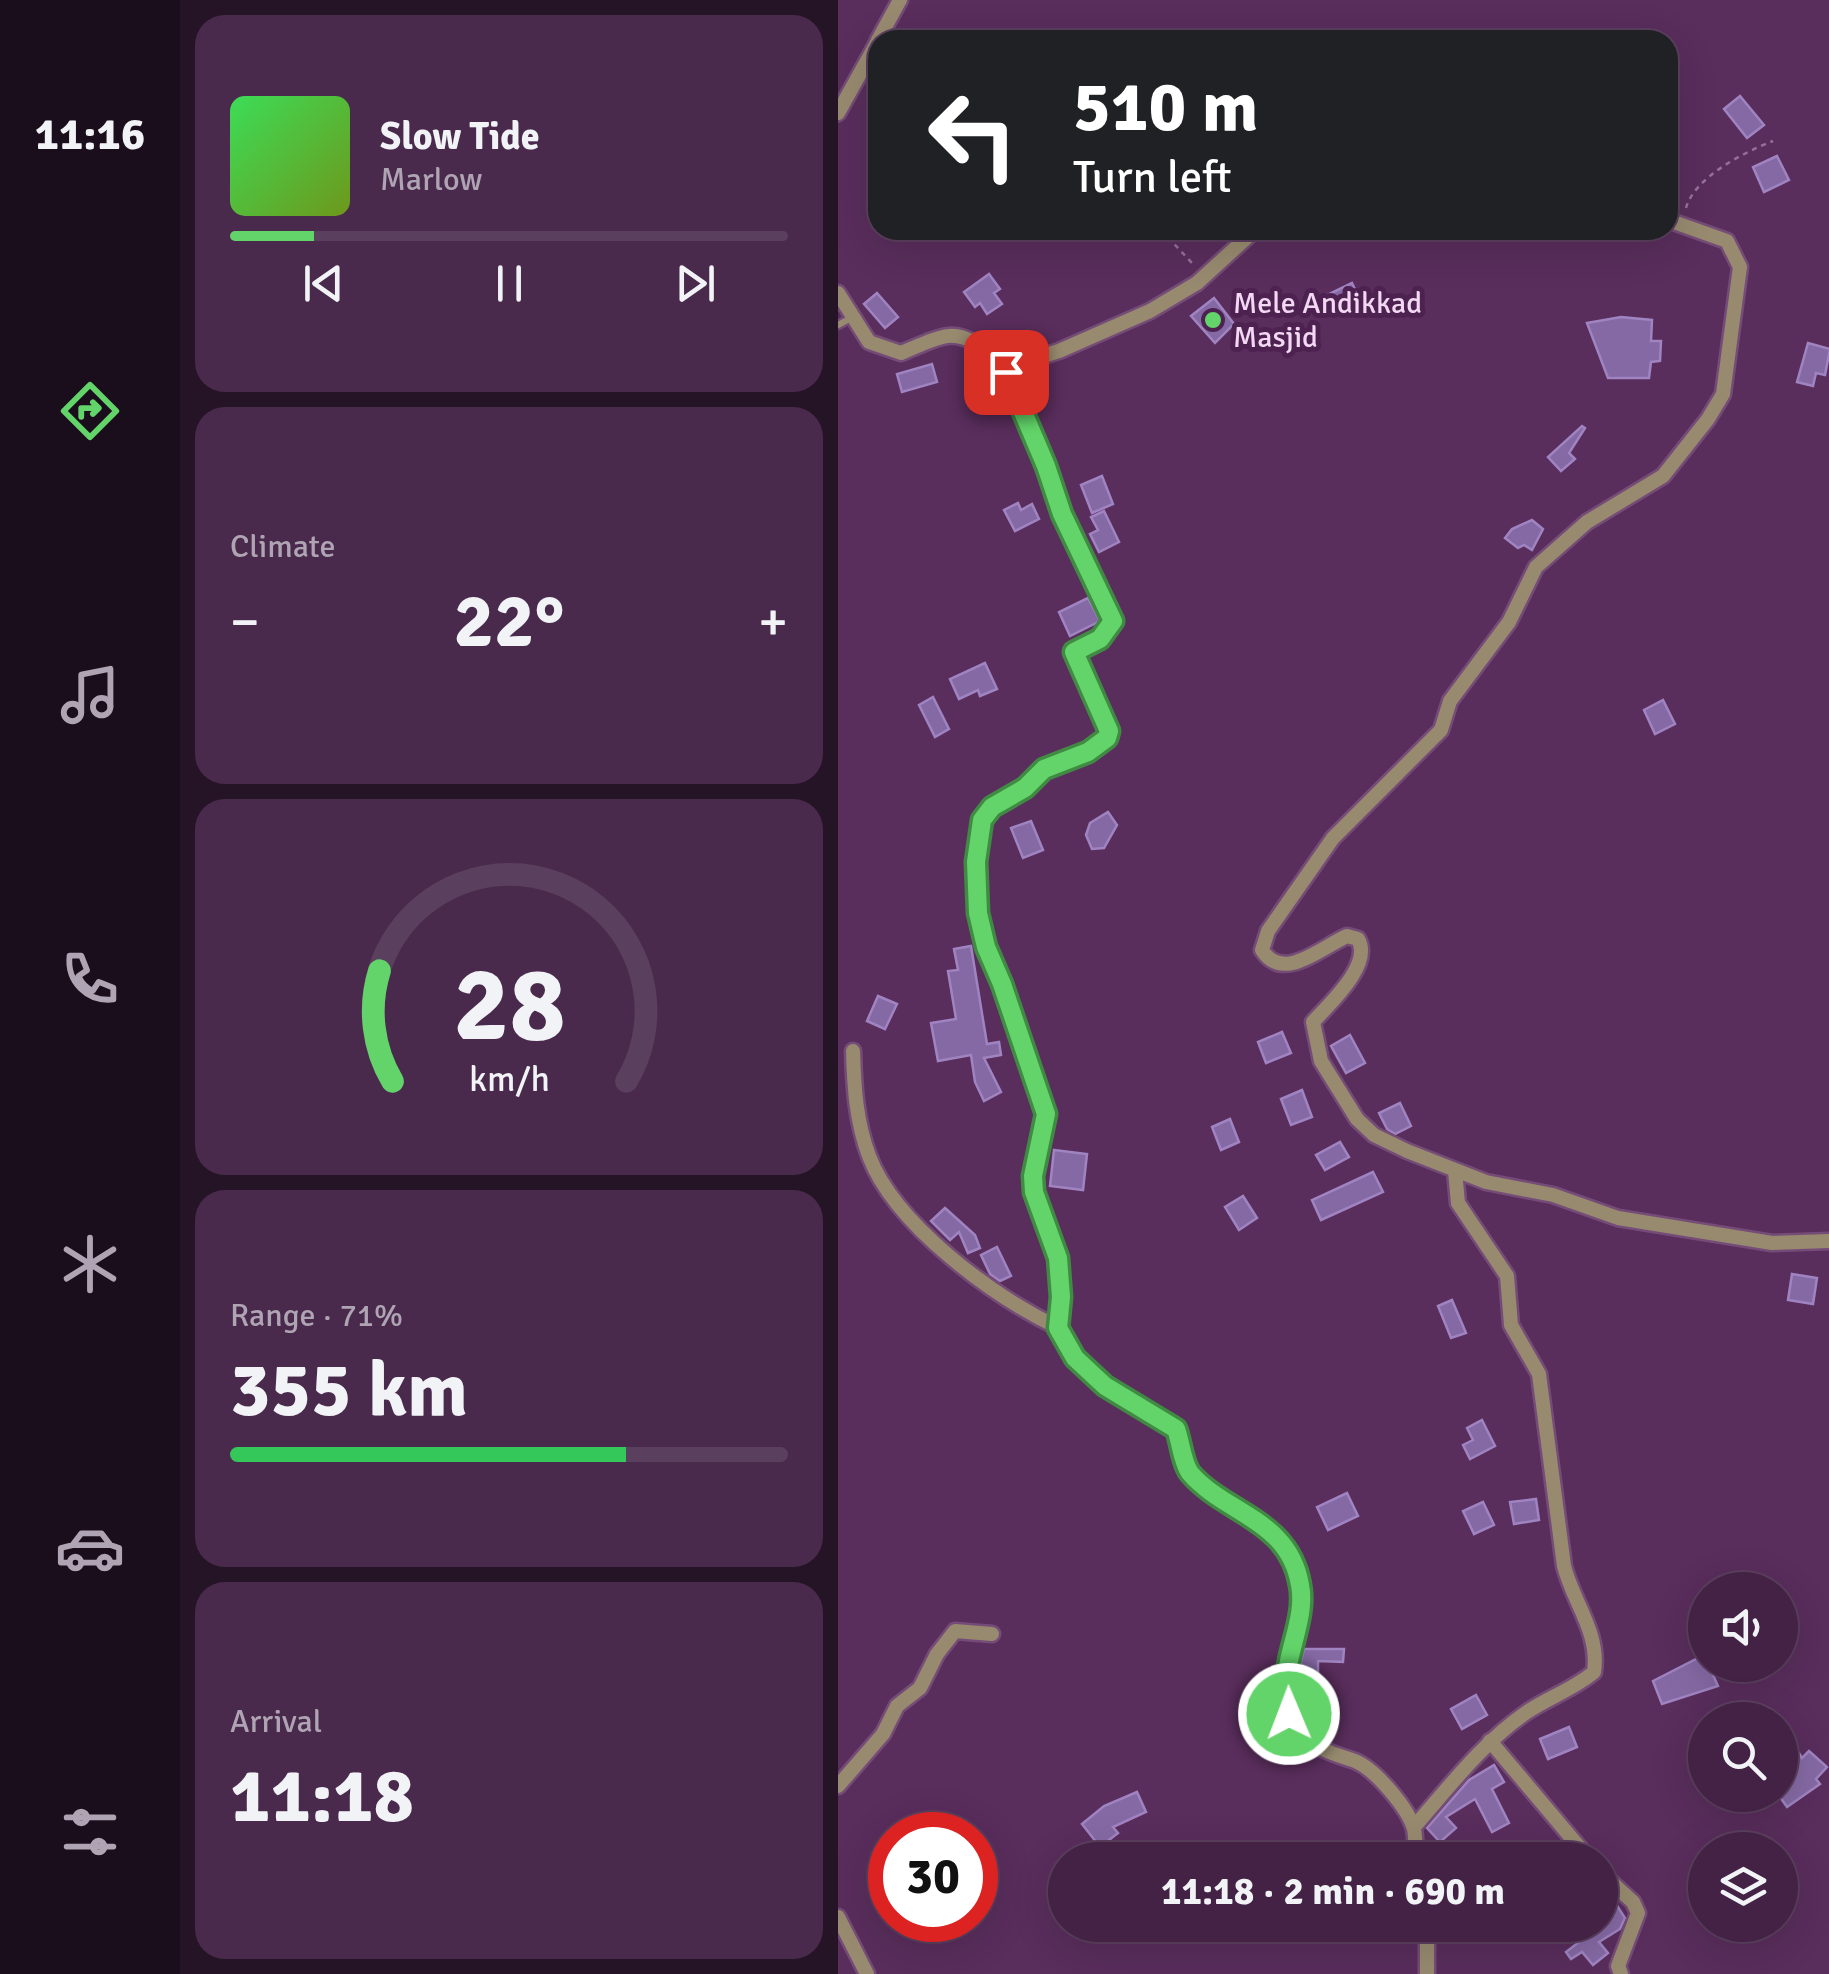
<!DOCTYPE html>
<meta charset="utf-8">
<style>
body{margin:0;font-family:Signika,sans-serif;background:#4a2a4c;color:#f1f3f6;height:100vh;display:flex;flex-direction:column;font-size:38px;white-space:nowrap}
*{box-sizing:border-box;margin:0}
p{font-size:32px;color:#afa4b3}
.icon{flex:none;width:55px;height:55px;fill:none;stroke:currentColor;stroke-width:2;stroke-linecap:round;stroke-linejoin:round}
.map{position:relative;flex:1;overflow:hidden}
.drawer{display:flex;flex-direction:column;gap:15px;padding:15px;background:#251326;width:658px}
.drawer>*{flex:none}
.guide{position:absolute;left:30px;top:30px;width:810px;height:210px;border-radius:30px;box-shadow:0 10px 40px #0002,0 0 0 2px #5b3f5e;background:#202124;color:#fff;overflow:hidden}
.buttons{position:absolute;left:850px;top:1572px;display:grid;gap:20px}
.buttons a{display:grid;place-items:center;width:110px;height:110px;border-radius:50%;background:#432245;box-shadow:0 10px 40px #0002,0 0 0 2px #5b3f5e;font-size:50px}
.speed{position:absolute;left:30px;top:1812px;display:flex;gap:20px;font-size:50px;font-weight:700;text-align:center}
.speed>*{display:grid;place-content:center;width:130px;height:130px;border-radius:50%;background:#432245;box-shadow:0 10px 40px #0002,0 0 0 2px #5b3f5e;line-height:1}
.speed .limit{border:15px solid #d22;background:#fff;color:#111}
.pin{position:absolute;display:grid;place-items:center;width:85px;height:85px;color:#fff;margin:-42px;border-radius:20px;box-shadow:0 5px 15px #0006}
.me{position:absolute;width:110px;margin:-55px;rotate:359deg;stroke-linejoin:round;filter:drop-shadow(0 0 8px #0008)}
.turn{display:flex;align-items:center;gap:35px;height:210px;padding:0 40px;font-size:45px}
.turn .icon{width:130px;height:130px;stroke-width:2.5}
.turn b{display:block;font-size:70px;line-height:85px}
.big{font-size:75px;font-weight:800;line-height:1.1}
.drawer .tile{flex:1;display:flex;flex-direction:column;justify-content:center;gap:15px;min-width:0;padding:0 35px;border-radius:30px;background:#4a2a4c}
.drawer .dial{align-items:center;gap:0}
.dial svg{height:260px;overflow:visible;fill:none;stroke:#5b3f5e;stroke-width:7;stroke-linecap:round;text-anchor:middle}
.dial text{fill:#f1f3f6;stroke:none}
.song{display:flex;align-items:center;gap:30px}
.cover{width:120px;height:120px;border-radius:15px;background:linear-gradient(135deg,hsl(130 70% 55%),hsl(80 70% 35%))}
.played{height:10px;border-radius:5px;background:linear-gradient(90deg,#62d469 15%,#5b3f5e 15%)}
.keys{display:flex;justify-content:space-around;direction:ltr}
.heat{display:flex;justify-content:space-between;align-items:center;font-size:55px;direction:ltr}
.charge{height:15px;border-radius:8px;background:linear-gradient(90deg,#34c759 71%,#5b3f5e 0)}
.trip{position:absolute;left:210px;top:1842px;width:570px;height:100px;border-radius:50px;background:#432245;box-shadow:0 10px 40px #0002,0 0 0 2px #5b3f5e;font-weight:800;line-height:100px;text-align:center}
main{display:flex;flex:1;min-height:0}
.dock{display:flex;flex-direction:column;width:180px;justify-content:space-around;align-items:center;background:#1b0e1c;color:#afa4b3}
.dock .icon{width:70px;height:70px}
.dock .active{color:#62d469}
.dock b{font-size:45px;color:#f1f3f6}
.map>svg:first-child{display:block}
.building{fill:#8569a4;stroke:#9f84c1;stroke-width:2.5}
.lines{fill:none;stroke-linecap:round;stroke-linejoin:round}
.service-casing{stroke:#754c77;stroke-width:11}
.minor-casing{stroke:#754c77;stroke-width:19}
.path{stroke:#957198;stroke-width:2.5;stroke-dasharray:5 5;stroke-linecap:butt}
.service{stroke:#978a6f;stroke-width:6}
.minor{stroke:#978a6f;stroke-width:14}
.route-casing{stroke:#408a44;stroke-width:25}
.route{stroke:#62d469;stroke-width:18}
.poi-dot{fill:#62d469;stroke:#4d2251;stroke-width:4}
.labels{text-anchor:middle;stroke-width:10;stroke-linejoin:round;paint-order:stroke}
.poi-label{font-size:30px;fill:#f2d8f3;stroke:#4d2251;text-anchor:start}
</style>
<main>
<nav class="dock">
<b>11:16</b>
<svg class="icon active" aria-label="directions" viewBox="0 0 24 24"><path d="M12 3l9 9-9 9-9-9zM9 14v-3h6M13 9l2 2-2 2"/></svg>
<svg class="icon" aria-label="music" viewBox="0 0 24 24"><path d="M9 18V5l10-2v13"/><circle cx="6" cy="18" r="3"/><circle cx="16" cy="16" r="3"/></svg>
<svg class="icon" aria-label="phone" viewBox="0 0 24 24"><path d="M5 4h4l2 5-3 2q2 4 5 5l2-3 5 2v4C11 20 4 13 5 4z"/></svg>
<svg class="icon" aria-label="climate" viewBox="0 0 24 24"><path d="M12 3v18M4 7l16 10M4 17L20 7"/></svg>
<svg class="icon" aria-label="car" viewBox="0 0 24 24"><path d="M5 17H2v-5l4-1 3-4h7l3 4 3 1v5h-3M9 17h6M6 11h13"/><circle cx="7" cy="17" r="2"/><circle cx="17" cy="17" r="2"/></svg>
<svg class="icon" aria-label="filters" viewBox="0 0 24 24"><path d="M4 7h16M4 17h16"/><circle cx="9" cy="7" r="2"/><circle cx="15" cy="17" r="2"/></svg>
</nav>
<section class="drawer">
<div class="tile">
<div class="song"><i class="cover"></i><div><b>Slow Tide</b><p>Marlow</p></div></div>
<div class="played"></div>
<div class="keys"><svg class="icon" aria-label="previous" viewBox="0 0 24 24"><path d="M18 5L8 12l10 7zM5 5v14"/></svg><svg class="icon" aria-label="pause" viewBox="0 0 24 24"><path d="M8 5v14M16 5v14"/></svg><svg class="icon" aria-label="next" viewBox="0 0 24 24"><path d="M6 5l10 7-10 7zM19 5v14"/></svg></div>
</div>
<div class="tile"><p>Climate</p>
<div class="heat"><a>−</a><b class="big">22°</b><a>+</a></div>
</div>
<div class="tile dial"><svg viewBox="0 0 100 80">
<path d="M14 69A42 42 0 1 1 86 69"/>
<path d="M14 69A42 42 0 0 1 10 35" stroke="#62d469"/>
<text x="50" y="56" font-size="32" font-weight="700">28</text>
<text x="50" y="72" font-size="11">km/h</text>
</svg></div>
<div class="tile"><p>Range · 71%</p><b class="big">355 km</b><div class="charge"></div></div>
<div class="tile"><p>Arrival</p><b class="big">11:18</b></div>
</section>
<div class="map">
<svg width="992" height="1974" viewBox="0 0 992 1974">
<rect width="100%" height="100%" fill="#592d5c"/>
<g class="building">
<path d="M902,96L926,125L909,138L886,109Z"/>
<path d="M939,156L951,180L926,192L915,167Z"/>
<path d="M151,274L162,289L156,293L164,304L149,314L142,303L137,307L126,292Z"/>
<path d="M514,283L523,302L498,314L489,295Z"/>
<path d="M39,293L60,317L47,328L26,304Z"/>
<path d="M376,298L396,324L377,343L353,316Z"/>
<path d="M783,317L814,320L813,341H823L822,361L813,362L811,378H770L749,323Z"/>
<path d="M970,343L992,349L987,375L978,373L975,386L959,382Z"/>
<path d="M94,364L99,382L64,392L59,374Z"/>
<path d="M744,426L747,428L731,453L737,459L723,471L710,457Z"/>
<path d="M264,476L275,504L254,513L243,485Z"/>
<path d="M180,503L183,510L194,504L201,519L177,531L166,510Z"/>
<path d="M266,511L281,542L261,552L252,534L260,530L253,517Z"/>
<path d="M694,520L705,529L694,550L686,545L680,548L667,538L674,529Z"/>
<path d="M250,598L262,621L232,636L221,612Z"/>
<path d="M147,663L159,689L142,696L140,690L121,699L112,679Z"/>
<path d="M95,697L111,729L97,737L81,705Z"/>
<path d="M825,700L837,724L817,734L806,710Z"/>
<path d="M270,812L279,825L266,848L254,849L248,835L252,823Z"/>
<path d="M193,821L205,850L185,858L173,828Z"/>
<path d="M133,946L149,1044L161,1042L163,1055L146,1058L163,1092L146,1101L137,1082L133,1055L100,1061L93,1023L118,1019L110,971L120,970L116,949Z"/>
<path d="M40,996L59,1004L47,1029L29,1021Z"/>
<path d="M444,1032L453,1053L428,1063L420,1042Z"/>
<path d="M512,1035L527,1063L508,1073L493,1046Z"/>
<path d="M464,1090L474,1117L453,1125L443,1099Z"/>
<path d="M562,1103L573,1126L557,1134L549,1129L541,1113Z"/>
<path d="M392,1119L401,1142L383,1150L374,1127Z"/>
<path d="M502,1142L511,1157L487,1170L478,1155Z"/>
<path d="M216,1150L249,1154L245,1190L212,1186Z"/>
<path d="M535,1172L545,1192L483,1220L474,1200Z"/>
<path d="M405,1196L419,1218L401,1230L387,1207Z"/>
<path d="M107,1208L137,1235L142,1248L130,1253L121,1232L112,1240L93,1221Z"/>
<path d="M159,1247L173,1276L162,1281L152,1274L143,1255Z"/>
<path d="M954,1274L979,1278L975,1304L950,1300Z"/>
<path d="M614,1300L628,1333L613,1338L600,1306Z"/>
<path d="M644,1420L657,1446L632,1459L625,1445L635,1440L629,1428Z"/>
<path d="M509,1493L520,1516L490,1530L479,1507Z"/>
<path d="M698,1499L701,1520L676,1524L672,1502Z"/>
<path d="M645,1502L656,1525L636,1534L625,1511Z"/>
<path d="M466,1649H506L505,1662L480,1661V1674L460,1675Z"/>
<path d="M866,1655L880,1686L824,1704L815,1681Z"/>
<path d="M638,1695L649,1715L624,1729L613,1709Z"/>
<path d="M731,1727L739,1747L710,1759L702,1739Z"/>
<path d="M959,1750L964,1758L971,1751L989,1767L978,1779L982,1784L949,1807L942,1797V1773L950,1768L945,1757Z"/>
<path d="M656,1765L666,1782L654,1789L671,1823L654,1832L637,1799L608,1817L618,1828L602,1842L589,1828L631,1780Z"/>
<path d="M299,1792L308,1812L275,1827L280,1833L262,1847L244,1824L266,1806Z"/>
<path d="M778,1904L787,1918L782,1929L761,1942L770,1953L755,1965L744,1952L733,1959L728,1952L762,1926V1913Z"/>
</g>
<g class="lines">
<g class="service-casing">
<path id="service" d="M0,325L13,318"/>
</g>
<g class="minor-casing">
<g id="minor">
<path d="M40,40L62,0"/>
<path d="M0,113L40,41"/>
<path d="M830,220L889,241L902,267L885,394L870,419L825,476L749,522L698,567L671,622L612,701L603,730L495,838L430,931L424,950C445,983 482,948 509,936L520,939C535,965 491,1004 475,1022L483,1061L519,1119L536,1135L569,1151L648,1182L715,1195L780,1218L934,1243L992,1241"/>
<path d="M417,230L359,283L312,311L221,351L196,359L171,358L168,372L208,466L224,514L275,621L262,639L236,652L271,731L269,738L250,752L206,769L187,788L154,807L144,821L138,862L140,913L148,947L165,984L208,1115L195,1175L196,1192L220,1258L223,1335L237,1358L267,1386L338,1429C343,1442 344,1462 352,1472C387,1515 449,1516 462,1584C473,1640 420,1687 469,1737C481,1751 500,1755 517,1761C537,1769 570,1808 576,1829C578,1839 577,1850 578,1860"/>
<path d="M0,293L31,342L63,353C126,326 111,333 171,358"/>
<path d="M15,1051C16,1087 18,1121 31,1156C57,1225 156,1297 221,1328"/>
<path d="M652,1741L752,1860"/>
<path d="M0,1786L45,1734L59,1706L82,1688L99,1654L117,1631L154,1634"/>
<path d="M576,1827C611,1787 645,1742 689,1712C711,1697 736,1689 756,1672C762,1633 735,1602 726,1566L701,1374L673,1325L669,1276L620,1203L617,1171"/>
<path d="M762,1872L795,1902L800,1913L780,1966L783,1974"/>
<path d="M0,1917L29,1974"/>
<path d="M589,1974V1925"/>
</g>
</g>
<g class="path">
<path d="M848,208C856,178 906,152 935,141"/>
<path d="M323,230L355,264"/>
</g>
<use href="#service" class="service"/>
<use href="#minor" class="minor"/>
</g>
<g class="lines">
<g class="route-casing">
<path id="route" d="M168,372L208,466L224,514L275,621L262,639L236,652L271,731L269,738L250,752L206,769L187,788L154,807L144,820L138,862L140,913L148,947L164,984L208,1114L195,1176L196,1192L220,1258L223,1297L220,1328L237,1358L267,1386L338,1429C343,1442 344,1462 352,1473C387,1514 451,1519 462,1585C467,1610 456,1636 451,1661C447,1679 448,1696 451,1714"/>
</g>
<use href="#route" class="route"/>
</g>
<circle class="poi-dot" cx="375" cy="320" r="10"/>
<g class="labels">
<g class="poi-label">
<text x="395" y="313">Mele Andikkad<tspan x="395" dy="34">Masjid</tspan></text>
</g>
</g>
</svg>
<div class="buttons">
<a><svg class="icon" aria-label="sound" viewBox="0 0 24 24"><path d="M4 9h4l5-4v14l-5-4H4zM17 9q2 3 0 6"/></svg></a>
<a><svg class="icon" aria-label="search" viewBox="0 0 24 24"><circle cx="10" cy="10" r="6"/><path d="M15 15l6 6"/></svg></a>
<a><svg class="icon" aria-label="layers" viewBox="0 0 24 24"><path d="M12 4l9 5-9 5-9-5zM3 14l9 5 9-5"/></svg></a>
</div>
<div class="speed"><div class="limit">30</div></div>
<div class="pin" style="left:168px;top:372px;background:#d93025"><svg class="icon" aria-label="arrive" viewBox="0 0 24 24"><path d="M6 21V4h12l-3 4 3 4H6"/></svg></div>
<svg class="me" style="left:451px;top:1714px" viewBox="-20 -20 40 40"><circle r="17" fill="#62d469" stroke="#fff" stroke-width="3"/><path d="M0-11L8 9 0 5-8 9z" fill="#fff"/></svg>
<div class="trip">11:18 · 2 min · 690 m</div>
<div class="guide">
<div class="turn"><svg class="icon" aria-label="left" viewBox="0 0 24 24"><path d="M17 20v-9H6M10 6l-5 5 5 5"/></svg><div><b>510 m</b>Turn left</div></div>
</div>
</div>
</main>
